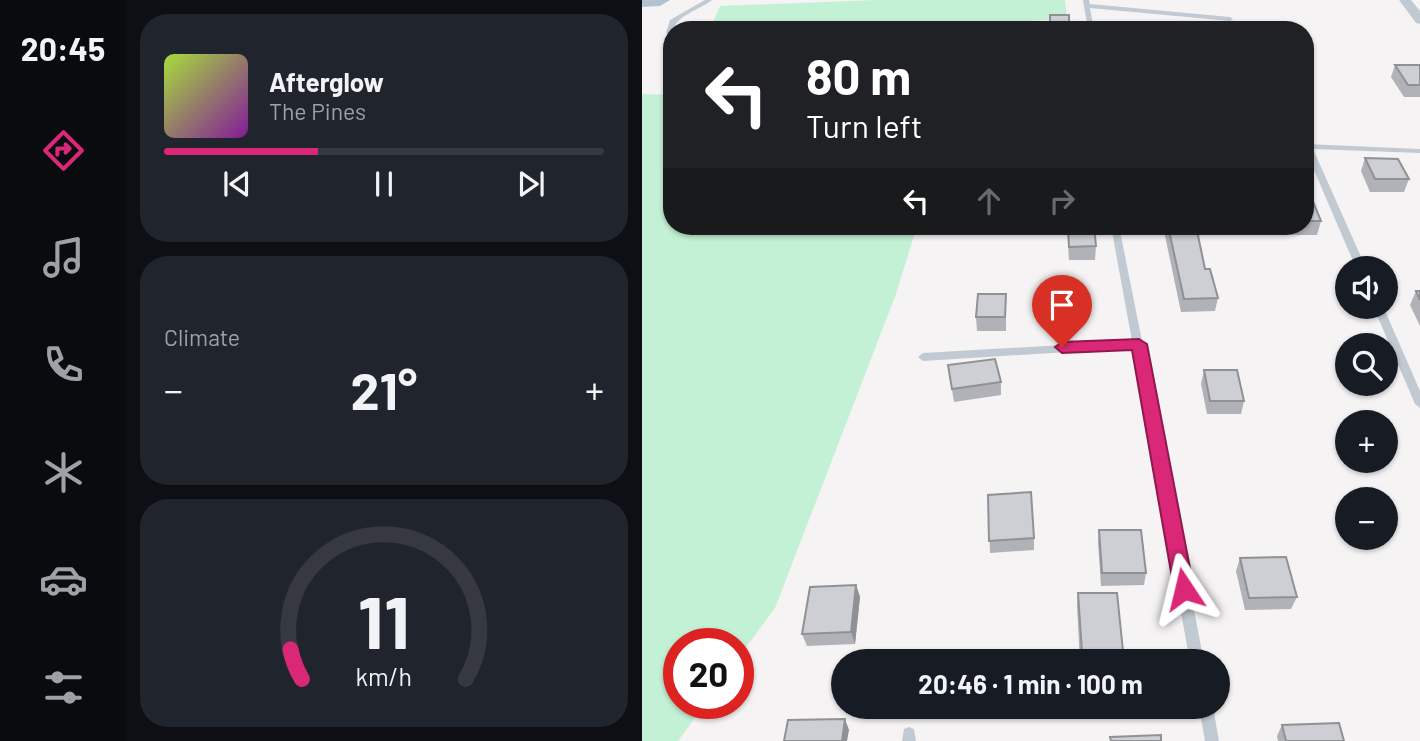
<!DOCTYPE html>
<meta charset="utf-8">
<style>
body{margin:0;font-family:Barlow,sans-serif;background:#20242c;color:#f1f3f6;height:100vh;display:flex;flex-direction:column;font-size:26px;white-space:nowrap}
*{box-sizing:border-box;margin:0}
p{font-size:23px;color:#9ea1a6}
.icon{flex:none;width:38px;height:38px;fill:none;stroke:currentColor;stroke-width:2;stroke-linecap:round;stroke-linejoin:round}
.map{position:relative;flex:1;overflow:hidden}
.sheet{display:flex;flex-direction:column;gap:14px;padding:14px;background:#0d0f14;width:516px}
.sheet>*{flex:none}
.top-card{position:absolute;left:21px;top:21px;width:651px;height:214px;border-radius:28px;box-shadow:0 2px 5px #0004;background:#202124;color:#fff;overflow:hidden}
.tools{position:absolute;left:693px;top:256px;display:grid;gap:14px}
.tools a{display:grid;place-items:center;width:63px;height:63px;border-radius:50%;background:#171b24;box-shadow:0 2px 5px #0004;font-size:35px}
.speed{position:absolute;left:21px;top:628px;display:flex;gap:14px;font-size:35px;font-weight:700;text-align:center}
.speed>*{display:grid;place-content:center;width:91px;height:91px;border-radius:50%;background:#171b24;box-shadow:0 2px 5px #0004;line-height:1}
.speed .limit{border:10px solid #d22;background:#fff;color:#111}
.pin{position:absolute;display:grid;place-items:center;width:60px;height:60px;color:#fff;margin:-72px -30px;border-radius:50% 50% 50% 0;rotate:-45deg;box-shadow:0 0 7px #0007}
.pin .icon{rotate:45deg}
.me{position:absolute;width:77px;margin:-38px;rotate:350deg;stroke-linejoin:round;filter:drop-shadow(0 0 5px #0008)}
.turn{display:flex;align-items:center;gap:24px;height:147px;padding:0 28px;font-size:32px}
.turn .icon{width:91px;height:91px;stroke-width:2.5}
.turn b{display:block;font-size:49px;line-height:60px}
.lanes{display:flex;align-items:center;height:66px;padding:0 28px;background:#0003;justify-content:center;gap:35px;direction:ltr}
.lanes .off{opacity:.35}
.big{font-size:52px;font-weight:700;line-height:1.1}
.sheet .tile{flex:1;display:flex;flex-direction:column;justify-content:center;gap:10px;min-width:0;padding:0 24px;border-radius:28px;background:#20242c}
.sheet .dial{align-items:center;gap:0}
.dial svg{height:182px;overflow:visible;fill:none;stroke:#363941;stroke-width:7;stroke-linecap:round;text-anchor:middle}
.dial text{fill:#f1f3f6;stroke:none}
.song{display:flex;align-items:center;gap:21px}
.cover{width:84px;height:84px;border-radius:10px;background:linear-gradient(135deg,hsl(80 70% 55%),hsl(290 70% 35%))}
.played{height:7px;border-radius:4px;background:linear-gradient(90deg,#db2777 35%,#363941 35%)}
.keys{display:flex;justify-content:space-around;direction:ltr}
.heat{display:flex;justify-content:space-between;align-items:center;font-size:38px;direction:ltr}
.trip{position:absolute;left:189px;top:649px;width:399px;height:70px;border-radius:35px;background:#171b24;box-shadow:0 2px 5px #0004;font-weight:700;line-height:70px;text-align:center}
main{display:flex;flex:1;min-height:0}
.menu{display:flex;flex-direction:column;width:126px;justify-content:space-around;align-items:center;background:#090b0e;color:#9ea1a6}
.menu .icon{width:49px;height:49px}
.menu .on{color:#db2777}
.menu b{font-size:32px;color:#f1f3f6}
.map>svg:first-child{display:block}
.green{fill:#c3f1d5}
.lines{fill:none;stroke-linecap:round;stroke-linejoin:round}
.lane{fill:#c1cad2;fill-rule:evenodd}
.street{fill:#c1cad2;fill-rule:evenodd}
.primary{fill:#b3c2d1;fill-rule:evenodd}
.wall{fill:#b0b2b7}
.shaded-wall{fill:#909195}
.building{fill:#cdcfd5;stroke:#909195;stroke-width:2}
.route{fill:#db2777;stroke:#8e194d;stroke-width:2}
</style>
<main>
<nav class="menu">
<b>20:45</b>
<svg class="icon on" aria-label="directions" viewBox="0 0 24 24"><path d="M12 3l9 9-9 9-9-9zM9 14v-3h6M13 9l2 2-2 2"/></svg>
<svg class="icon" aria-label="music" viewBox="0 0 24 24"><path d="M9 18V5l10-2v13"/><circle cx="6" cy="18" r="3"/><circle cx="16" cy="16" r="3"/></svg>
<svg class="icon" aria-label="phone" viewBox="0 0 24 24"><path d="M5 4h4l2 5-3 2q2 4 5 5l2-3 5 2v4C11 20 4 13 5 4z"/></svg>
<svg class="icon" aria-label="climate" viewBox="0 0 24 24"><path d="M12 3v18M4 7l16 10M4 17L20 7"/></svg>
<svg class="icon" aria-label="car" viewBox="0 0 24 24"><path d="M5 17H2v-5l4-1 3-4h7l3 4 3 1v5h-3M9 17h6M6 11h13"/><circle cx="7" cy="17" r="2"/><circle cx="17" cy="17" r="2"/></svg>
<svg class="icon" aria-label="filters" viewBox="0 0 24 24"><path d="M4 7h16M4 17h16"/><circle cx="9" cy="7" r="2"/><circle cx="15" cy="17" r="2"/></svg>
</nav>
<section class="sheet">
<div class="tile">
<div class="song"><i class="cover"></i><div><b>Afterglow</b><p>The Pines</p></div></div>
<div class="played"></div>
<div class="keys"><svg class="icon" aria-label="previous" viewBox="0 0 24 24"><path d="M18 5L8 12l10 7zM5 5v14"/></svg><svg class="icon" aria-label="pause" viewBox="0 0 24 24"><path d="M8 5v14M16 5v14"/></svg><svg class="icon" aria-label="next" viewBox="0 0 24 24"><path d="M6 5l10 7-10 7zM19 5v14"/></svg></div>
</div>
<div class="tile"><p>Climate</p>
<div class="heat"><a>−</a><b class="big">21°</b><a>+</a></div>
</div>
<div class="tile dial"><svg viewBox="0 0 100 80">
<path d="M14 69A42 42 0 1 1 86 69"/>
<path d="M14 69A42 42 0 0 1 9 56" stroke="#db2777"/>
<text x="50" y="56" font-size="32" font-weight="700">11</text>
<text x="50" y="72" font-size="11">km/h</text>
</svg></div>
</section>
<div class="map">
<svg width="778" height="741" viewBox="0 0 778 741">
<rect width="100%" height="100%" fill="#f5f3f3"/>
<g class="green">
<path d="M234,0H423L425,18L338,25L336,30H104L69,27L78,6Z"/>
<path d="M0,94L30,95V226H275L254,294L133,608L96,658V644H37V704H63L36,741H0Z"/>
</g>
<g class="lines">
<g class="lane">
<path d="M63,0H70C56,11 30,16 30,36L24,33L28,20Z"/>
<path d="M441,0H447L448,4L588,17L591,19L588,21L448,8L452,30H446Z"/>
<path d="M663,144L778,149V153L671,149L724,268H714L663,149Z"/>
<path d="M469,226H477L500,341L502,344L501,346L562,662H548L491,348L281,361L276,357L281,353L490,341Z"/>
<path d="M731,306H741L778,391V408L773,404Z"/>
<path d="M557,707H571L577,741H563Z"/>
<path d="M267,727L272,729L274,741H260L262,729Z"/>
</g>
<path class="street" d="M757,0H769L778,11V24L774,23Z"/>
<path class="primary" d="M0,0H28L18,6L0,7Z"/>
</g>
<g class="wall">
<path d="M753,65H778V97H762L749,77Z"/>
<path d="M723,158L767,179L762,192H728L719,171Z"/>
<path d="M663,182L679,221L675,235H641L638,226H663Z"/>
<path d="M419,226H452L454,246L453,260H427L425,227H419Z"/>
<path d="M521,226H554L563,269L576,298L573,311L539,312Z"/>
<path d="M774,291H778V326L768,305Z"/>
<path d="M364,294V331H335L334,317Z"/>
<path d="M306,365L359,382V395L312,402Z"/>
<path d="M562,370L602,401L599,414H565L559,384Z"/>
<path d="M346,495L392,538V550L348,553Z"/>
<path d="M457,530L504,573L502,585L459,586L456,543Z"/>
<path d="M598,558L655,597L649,609L603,610L594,571Z"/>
<path d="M214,585L218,597L213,644L165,646L160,634Z"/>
<path d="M436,593L481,651L479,662H438L435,606Z"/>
<path d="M640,725L702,741H636L635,736Z"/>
</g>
<g class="shaded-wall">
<path d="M214,585L218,597L213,644L209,632Z"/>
<path d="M203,719L207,730L205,741H200Z"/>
</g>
<g class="building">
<rect x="408" y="15" width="19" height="15"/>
<path d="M753,65H778V85H766Z"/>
<path d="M723,158L756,159L767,179H733Z"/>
<path d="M663,182L679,221H663Z"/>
<path d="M426,226H452L454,246L427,247Z"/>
<path d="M526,226H554L563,269H568L576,298L542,299Z"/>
<path d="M774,291H778V300Z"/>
<path d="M336,294H364L363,317H334Z"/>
<path d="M353,359L359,382L310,389L306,365Z"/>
<path d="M562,370H595L602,401H568Z"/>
<path d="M389,492L392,538L347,541L346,495Z"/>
<path d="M457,530H499L504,573H460Z"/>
<path d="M644,557L655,597L607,598L598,558Z"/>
<path d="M214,585L209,632L160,634L168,587Z"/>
<path d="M436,593H475L481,651L440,652Z"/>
<path d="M203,719L200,741H142L146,720Z"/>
<path d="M697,723L702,741H644L640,725Z"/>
<path d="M519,735V741H469L468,737Z"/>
</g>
<path class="route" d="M497,339L505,344L552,589L549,595L542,598L535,595L532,589L490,350L420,353L413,347L420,342Z"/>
</svg>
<div class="tools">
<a><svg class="icon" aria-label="sound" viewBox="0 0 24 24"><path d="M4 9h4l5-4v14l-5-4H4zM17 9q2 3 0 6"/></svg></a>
<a><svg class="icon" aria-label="search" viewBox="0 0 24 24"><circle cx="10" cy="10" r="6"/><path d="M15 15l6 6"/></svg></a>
<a>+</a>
<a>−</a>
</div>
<div class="speed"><div class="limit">20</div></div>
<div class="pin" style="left:420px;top:347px;background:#d93025"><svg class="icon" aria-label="arrive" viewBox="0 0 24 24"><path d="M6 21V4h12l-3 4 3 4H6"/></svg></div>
<svg class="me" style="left:542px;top:589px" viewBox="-20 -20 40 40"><path d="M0-17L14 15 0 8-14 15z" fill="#db2777" stroke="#fff" stroke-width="4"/></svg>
<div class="trip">20:46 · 1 min · 100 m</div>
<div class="top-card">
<div class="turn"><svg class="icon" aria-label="left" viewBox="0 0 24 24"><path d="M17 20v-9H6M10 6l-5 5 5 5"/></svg><div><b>80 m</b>Turn left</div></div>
<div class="lanes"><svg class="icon" aria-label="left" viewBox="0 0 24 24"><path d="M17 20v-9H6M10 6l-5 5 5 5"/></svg><svg class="icon off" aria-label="ahead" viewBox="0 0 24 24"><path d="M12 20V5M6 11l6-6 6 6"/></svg><svg class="icon off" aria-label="right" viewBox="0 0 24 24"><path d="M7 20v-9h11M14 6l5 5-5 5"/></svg></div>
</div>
</div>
</main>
